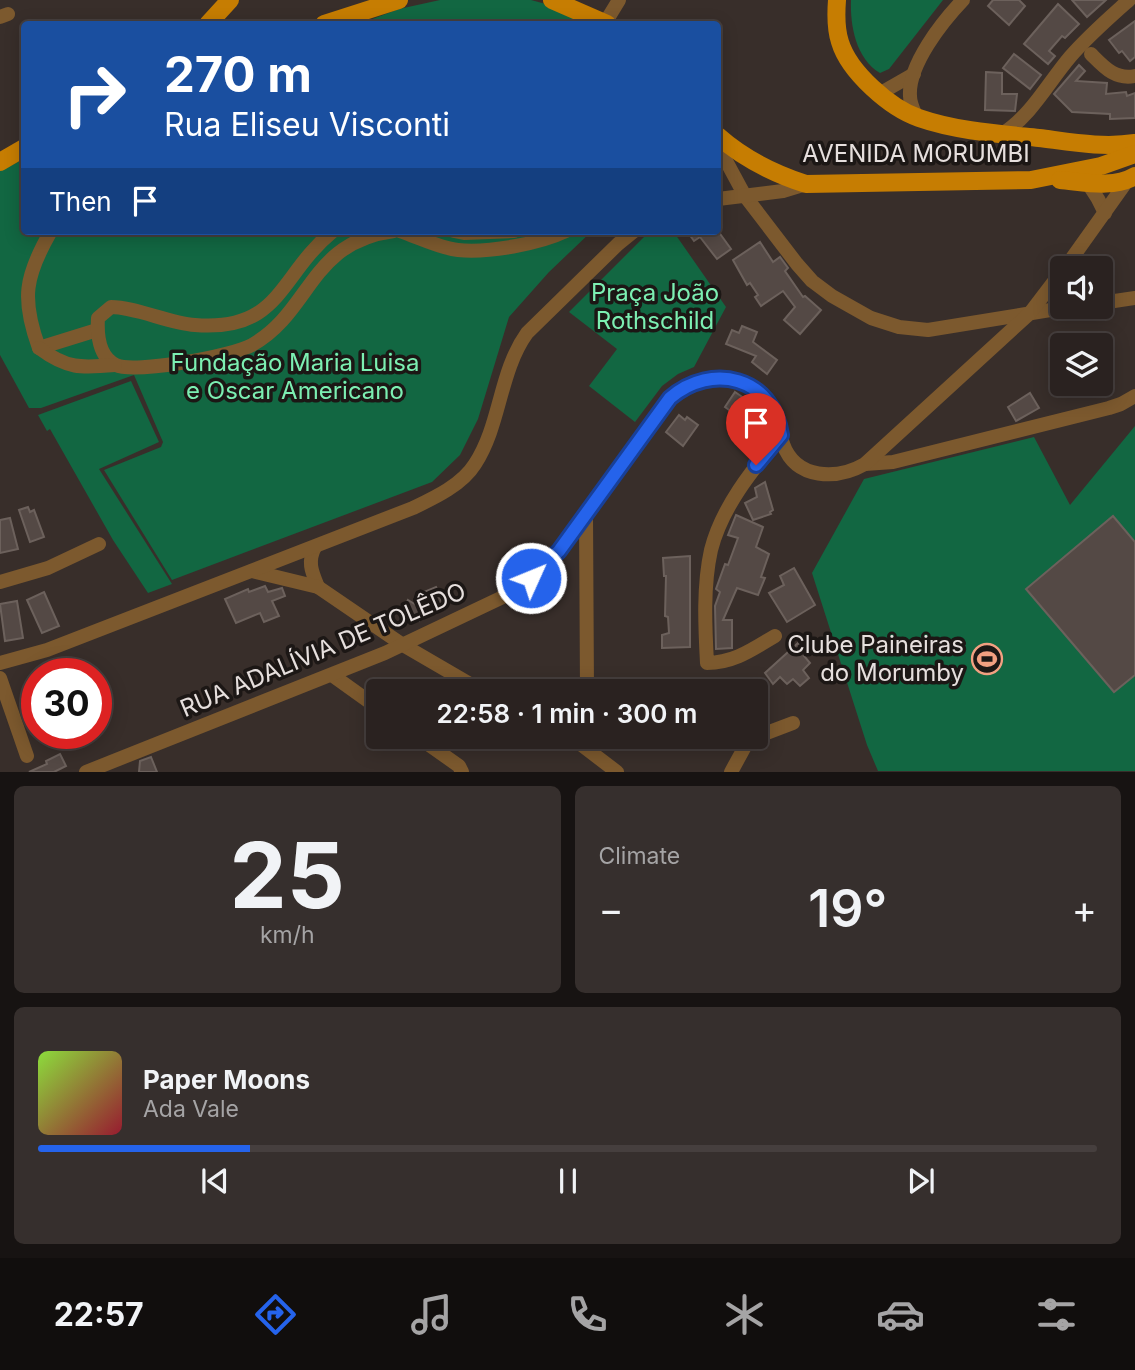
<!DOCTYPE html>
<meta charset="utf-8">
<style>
body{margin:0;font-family:Inter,sans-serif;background:#362f2d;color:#f1f3f6;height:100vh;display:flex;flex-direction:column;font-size:26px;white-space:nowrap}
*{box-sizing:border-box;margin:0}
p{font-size:23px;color:#a5a4a5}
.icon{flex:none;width:38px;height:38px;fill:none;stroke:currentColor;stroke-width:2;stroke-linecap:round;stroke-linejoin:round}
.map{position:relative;height:772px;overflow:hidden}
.side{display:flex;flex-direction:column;gap:14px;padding:14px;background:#171312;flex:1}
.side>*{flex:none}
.guide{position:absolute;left:21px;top:21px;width:700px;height:214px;border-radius:7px;box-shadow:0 4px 18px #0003,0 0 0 2px #463f3e;background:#1a4fa0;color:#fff;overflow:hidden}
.controls{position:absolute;left:1050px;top:256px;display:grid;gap:14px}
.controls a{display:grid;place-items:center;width:63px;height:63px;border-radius:7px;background:#2a2220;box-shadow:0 4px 18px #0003,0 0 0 2px #463f3e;font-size:35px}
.speed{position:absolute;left:21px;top:658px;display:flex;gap:14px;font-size:35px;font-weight:700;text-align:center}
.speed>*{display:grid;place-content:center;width:91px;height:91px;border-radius:50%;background:#2a2220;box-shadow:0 4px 18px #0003,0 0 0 2px #463f3e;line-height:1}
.speed .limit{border:10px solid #d22;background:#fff;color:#111}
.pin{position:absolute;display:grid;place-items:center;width:60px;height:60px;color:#fff;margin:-72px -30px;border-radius:50% 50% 50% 0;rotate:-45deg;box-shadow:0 0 7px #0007}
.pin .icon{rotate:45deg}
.me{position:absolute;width:77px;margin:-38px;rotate:46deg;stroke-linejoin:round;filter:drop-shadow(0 0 5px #0008)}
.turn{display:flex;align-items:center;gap:24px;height:147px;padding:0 28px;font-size:32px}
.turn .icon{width:91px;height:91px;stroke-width:2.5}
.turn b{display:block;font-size:49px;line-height:60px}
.then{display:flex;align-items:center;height:66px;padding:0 28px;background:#0003;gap:14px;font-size:26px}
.big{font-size:52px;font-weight:600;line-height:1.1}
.side .tile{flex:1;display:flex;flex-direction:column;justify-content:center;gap:10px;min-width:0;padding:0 24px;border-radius:10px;background:#362f2d}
.side .dial{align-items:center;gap:0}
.dial b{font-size:91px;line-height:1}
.song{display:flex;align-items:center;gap:21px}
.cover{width:84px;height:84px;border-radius:10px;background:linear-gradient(135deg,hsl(90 70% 55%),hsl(350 70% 35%))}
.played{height:7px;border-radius:4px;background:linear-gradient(90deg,#2563eb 20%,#463f3e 20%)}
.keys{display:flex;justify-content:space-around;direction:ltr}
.heat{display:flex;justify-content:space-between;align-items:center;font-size:38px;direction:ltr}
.side .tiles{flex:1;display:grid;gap:14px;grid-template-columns:1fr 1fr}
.tile:last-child{grid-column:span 2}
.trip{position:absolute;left:366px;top:679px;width:402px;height:70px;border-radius:7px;background:#2a2220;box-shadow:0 4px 18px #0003,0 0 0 2px #463f3e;font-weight:600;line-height:70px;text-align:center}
.dock{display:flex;height:112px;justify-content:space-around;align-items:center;background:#110e0d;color:#a5a4a5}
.dock .icon{width:49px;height:49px}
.dock .on{color:#2563eb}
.dock b{font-size:32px;color:#f1f3f6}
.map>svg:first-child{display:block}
.green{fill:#126742}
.building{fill:#544945;stroke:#6c615c;stroke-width:2}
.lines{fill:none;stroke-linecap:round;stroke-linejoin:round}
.minor{stroke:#7c592e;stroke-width:14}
.major{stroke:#c67d02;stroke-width:18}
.route-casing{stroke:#184099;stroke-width:18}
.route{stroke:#2563eb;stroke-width:12}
.labels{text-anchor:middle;stroke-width:7;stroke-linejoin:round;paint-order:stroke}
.street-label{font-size:24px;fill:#e6dfdd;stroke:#1c1715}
.park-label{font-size:24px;fill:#7cefb2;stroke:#1c1715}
.poi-label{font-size:24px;fill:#e6dfdd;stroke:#1c1715;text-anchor:end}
</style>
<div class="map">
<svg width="1135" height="772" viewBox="0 0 1135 772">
<rect width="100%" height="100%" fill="#382e2a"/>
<g class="green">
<path d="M440,0H531L575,12L597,24H359L399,9Z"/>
<path d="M851,0H943L889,69L880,73C856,59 850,26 851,0Z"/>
<path d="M24,159V231H592L549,272L509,317L478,419L460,455L432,482L172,580L104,470L161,447L163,442L134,375L41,408H29L0,355V171Z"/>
<path d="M650,231H673L726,307L694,367L678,374L662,386L635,422L589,386L617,349L569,312Z"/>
<path d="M131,381L159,442L99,469L172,584L148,593L113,540L50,429L47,431L38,415Z"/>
<path d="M1135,426V771H878L867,745L812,573L864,479L1034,437L1070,505Z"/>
</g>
<g class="building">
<path d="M993,0H1019L1025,6L1009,25L988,6Z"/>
<path d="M1072,0H1106L1087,17Z"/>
<path d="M1058,4L1079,24L1065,38L1062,36L1049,51L1055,56L1048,64L1024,44Z"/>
<path d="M1135,21V57L1130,61L1122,51L1119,53L1109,40Z"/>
<path d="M1014,54L1041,75L1030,89L1003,68Z"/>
<path d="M1079,65L1085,71L1076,81L1107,83L1106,94L1126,92L1127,96L1135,93V118L1110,119V114L1072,112L1054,94Z"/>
<path d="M986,72L1002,73V94H1017L1015,111L985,110Z"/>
<path d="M687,231H718L731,249L717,259L700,237L694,241Z"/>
<path d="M760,242L773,262L780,257L788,268L785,271L803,297L805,296L821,310L800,334L784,320L795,307L783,291L761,306L755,297L758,295L750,283L747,285L733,260Z"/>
<path d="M742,326L757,332L753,342L777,360L767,374L752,362L756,356L726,344L732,330L739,333Z"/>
<path d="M735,392L754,405L743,420L725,407Z"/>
<path d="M1030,393L1039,408L1016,421L1008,407Z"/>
<path d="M679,415L685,420L687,417L698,425L683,446L666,432Z"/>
<path d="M765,482L773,510L770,512L771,514L753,520L745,503L757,497L755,488Z"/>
<path d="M28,507L30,512L34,510L44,537L30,542L19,510Z"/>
<path d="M736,515L763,527L756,547L769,554L761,577L765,578L758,595L737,588L723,620H732V648L716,649L715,606L720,592L716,589L725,564L728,565L738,538L728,535Z"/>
<path d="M1113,516L1135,542V675L1114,692L1026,589Z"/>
<path d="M10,518L18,549L0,553V520Z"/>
<path d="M690,556V647L662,648V635L669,633L668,617L665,616L666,576H664L663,558Z"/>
<path d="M794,568L815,605L787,622L769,593L784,585L780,576Z"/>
<path d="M265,586L268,592L282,588L285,596L272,601L279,616L264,622L260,613L236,623L225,599L248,589L249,592Z"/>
<path d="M436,587L445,609L433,614L424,592Z"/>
<path d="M44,592L59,626L42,633L27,600Z"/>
<path d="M408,600L426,611L419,621L402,610Z"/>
<path d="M17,601L23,638L5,641L0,604Z"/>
<path d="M798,643L806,653L804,656L810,663L803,670L809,678L800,686L793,679L787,684L780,677L773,684L765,673Z"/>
<path d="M74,661L78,674H42L41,673Z"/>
<path d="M60,754L66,766L54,772H29L47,764L46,761Z"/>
<path d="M151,757L157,772H139L140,761Z"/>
</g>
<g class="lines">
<g class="minor">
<path d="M0,17L8,14"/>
<path d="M605,23L619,0"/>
<path d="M1091,54C1104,67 1115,80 1135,76"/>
<path d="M879,94L914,74"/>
<path d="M917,118C914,111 910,104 910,96C908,65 942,22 963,0"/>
<path d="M1002,134C1031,116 1048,83 1070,57C1088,36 1109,18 1129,0"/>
<path d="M718,146L745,196L797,264L812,281L832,296L871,318L899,327L928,330L1075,306"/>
<path d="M1087,182L1098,199L1105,213"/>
<path d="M718,199L783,191L806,184"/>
<path d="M51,231C25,276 21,299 39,348L97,330"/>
<path d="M333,231C279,275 281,332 195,325C168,323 136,307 111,307L98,318C97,334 99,357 116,365C134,374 233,356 252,345C312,311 309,242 394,231"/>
<path d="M400,231C418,237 439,248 458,250C488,253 539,244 566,231"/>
<path d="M454,231L464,233L514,231"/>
<path d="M1065,268L1127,181"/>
<path d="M1101,303L1135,298"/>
<path d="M39,348C67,369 81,368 115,365"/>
<path d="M865,464L893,462L1109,408L1121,404L1135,396"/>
<path d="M586,515L587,691"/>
<path d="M315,547C307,562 312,572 318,587"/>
<path d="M252,571L318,587L403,645L482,691"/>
<path d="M0,582L48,568L99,544"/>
<path d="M775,636C753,649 734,663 707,663C705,626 703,586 711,550C722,506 754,468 781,435"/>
<path d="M0,663L47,650L413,508C434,498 462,485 475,464C501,424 499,372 527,333L618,244L634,231"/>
<path d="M332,675L378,708"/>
<path d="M0,678L27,756"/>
<path d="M418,737L459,766L462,772"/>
<path d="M552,737L563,744L579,743L617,772"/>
<path d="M756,737L793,723"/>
<path d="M86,772L385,653L505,596L531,578L559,550L670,398C703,369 753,370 775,413C780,423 780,434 783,444C796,480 837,480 865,464L1030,313L1062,271"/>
<path d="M731,772L748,741L756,737"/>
</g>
<g class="major">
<path d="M552,0L607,24"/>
<path d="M837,0C836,13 836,30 840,42C849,72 890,108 919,118C956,131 1000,134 1039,138C1071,142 1103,148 1135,143"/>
<path d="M208,24L230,0"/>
<path d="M324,24L399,0"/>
<path d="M718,136C744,159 772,173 806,184L1031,180L1101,166L1135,154"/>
<path d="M0,162L24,148"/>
<path d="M1060,180C1084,182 1113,189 1135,176"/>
</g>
</g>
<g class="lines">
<g class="route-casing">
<path id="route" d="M531,578L559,551L670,398C712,362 773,377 781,435L756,465"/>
</g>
<use href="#route" class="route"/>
</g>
<defs>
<g id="stadium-ring" transform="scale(1.575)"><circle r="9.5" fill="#1c1715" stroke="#f2a081" stroke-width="1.5"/><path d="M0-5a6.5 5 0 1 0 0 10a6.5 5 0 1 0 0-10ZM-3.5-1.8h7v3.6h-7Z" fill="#f2a081"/></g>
</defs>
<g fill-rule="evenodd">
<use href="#stadium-ring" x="987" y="659"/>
</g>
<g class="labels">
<g class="street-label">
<text x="916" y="162">AVENIDA MORUMBI</text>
<text transform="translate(323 650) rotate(-23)" y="8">RUA ADALÍVIA DE TOLÊDO</text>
</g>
<g class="park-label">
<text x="655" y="301">Praça João<tspan x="655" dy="28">Rothschild</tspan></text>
<text x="295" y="371">Fundação Maria Luisa<tspan x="295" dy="28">e Oscar Americano</tspan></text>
</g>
<g class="poi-label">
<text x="964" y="653">Clube Paineiras<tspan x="964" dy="28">do Morumby</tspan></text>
</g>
</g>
</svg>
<div class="controls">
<a><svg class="icon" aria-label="sound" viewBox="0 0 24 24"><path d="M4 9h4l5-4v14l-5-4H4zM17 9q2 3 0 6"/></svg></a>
<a><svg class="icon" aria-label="layers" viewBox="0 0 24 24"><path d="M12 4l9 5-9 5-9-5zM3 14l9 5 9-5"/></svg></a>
</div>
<div class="speed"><div class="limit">30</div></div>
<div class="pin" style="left:756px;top:465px;background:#d93025"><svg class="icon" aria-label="arrive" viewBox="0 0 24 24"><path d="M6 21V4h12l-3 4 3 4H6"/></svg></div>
<svg class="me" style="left:531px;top:578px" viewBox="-20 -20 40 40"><circle r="17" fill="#2563eb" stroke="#fff" stroke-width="3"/><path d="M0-11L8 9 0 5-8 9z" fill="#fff"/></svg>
<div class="trip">22:58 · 1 min · 300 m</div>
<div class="guide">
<div class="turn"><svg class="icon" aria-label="right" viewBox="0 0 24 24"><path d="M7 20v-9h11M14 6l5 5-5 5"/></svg><div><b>270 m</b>Rua Eliseu Visconti</div></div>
<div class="then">Then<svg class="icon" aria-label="arrive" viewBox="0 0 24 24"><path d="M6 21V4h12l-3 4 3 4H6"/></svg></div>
</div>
</div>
<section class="side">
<div class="tiles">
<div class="tile dial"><b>25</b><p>km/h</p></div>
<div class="tile"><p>Climate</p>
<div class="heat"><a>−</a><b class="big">19°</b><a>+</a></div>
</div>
<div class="tile">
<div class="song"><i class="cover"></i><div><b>Paper Moons</b><p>Ada Vale</p></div></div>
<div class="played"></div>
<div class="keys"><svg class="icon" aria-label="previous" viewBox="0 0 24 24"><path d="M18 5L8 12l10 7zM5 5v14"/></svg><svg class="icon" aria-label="pause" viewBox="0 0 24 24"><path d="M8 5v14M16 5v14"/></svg><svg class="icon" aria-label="next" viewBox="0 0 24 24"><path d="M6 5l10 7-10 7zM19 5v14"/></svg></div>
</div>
</div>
</section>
<nav class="dock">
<b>22:57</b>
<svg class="icon on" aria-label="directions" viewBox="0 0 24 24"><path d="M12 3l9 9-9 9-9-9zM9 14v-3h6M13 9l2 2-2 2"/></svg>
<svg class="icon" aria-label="music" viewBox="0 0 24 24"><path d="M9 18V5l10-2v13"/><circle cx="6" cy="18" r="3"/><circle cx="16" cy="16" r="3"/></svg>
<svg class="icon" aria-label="phone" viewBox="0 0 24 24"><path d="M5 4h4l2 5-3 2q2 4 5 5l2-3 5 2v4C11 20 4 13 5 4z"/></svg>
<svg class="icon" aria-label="climate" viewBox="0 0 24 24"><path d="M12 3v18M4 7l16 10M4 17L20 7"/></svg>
<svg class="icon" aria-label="car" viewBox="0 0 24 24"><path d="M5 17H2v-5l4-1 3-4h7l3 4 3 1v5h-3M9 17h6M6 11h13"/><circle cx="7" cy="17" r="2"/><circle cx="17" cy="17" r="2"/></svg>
<svg class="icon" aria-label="filters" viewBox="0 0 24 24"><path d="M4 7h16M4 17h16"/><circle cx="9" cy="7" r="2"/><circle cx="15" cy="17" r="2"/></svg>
</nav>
